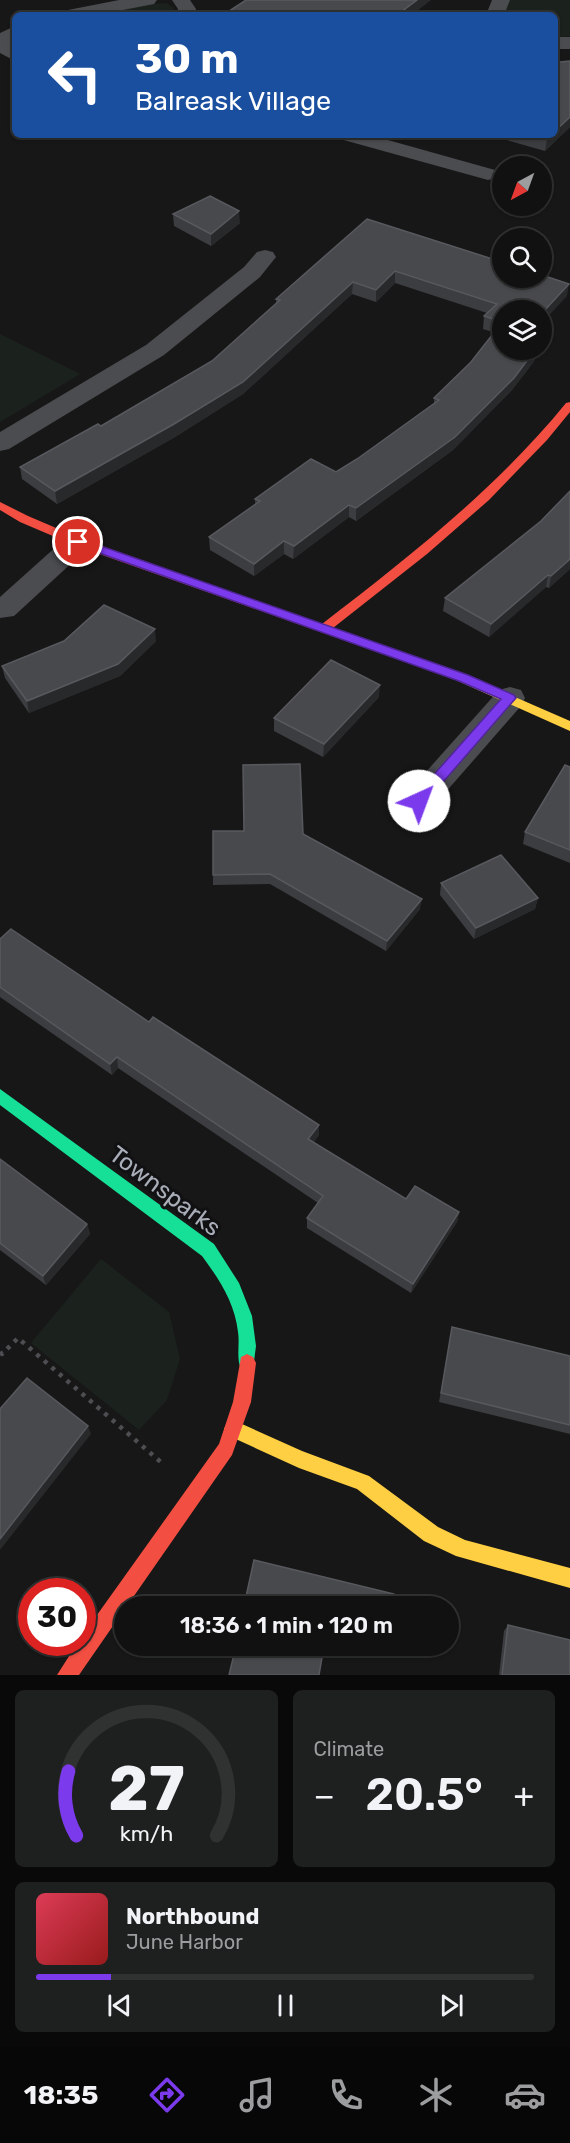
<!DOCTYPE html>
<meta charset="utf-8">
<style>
body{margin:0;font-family:Rubik,sans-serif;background:#1e1f1f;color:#f1f3f6;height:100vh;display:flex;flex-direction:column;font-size:22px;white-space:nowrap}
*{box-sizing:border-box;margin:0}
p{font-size:20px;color:#9c9d9f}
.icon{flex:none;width:33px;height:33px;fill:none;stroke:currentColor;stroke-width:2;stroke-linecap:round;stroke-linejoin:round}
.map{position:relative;height:1675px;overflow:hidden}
.sheet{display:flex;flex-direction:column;gap:15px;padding:15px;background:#090909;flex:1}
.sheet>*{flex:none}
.banner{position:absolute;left:12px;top:12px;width:546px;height:126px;border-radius:9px;box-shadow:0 2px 4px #0004,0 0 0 2px #303131;background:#1a4fa0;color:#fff;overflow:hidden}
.needle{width:39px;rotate:221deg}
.fabs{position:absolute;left:492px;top:156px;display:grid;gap:12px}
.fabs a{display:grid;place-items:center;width:60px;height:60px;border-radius:50%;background:#111;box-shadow:0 2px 4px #0004,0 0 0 2px #303131;font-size:30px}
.speed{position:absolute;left:18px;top:1578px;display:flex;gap:12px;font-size:30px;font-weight:700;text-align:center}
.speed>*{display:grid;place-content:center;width:78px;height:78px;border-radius:50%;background:#111;box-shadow:0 2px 4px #0004,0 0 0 2px #303131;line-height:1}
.speed .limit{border:9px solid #d22;background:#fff;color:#111}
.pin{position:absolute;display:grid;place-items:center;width:51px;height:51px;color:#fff;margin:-26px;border:3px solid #fff;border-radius:50%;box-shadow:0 2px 6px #0007}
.me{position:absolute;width:66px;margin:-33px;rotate:43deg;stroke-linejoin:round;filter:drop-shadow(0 0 4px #0008)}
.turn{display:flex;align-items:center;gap:21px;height:126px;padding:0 24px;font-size:27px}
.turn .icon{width:78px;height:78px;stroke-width:2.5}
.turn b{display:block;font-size:42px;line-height:51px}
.big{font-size:45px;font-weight:600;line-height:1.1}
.sheet .card{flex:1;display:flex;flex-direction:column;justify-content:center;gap:9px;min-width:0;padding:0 21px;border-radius:9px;background:#1e1f1f}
.sheet .dial{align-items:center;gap:0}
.dial svg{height:156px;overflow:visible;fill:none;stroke:#303131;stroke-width:7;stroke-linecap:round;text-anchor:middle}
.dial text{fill:#f1f3f6;stroke:none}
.song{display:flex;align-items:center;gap:18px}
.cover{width:72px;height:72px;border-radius:9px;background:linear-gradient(135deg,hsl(350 70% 55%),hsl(0 70% 35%))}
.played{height:6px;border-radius:3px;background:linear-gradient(90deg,#7c3aed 15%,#303131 15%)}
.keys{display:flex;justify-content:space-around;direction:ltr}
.heat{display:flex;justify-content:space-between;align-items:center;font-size:33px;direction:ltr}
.sheet .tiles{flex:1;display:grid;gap:15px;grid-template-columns:1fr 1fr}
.card:last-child{grid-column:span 2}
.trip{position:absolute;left:114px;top:1596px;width:345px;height:60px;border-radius:30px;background:#111;box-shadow:0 2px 4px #0004,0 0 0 2px #303131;font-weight:600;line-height:60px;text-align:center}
.menu{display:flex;height:96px;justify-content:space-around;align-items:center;background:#070707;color:#9c9d9f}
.menu .icon{width:42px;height:42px}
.menu .active{color:#7c3aed}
.menu b{font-size:27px;color:#f1f3f6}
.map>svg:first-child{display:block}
.green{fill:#1b211c}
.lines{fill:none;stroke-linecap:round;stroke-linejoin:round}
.path{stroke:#4d4e52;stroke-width:4.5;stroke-dasharray:4 6;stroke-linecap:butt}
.street{fill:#4b4c50;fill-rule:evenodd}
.fast{fill:#16e098;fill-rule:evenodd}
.slow{fill:#ffcf43;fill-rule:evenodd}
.jam{fill:#f24e42;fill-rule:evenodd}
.wall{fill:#3c3d40}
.shaded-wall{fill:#28292a}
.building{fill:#48494d;stroke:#57595e;stroke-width:1.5}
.route{fill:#7c3aed;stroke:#51269a;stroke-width:1.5}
.labels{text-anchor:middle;stroke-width:6;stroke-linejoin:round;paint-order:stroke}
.near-street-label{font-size:24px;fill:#a8adb8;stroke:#111113}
</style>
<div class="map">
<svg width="570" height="1675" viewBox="0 0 570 1675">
<rect width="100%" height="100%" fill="#171717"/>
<g class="green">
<path d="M509,0H570V36L555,38V15H502Z"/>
<path d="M166,3L174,8L172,15H90L151,4Z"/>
<path d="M0,334L80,374L0,422Z"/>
<path d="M101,1259L169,1312L180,1359L167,1400L139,1430L31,1343Z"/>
</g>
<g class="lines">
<path class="path" d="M0,1352L2,1354L18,1338L163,1464"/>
<g class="street">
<path d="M119,0H157L154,4L97,15H59L62,11L68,10Z"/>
<path d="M172,0H190L196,9L195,15H177L178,9Z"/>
<path d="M492,0H510L504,15H486Z"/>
<path d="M15,26L13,45L15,46V61L0,53V33Z"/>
<rect x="555" y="37" width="15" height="12"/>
<path d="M337,135H370L495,170L498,174L495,178L488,180L340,139Z"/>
<path d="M265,250L273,252L276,257L260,277L164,355L9,449L0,451V432L146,345L244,267L257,252Z"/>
<path d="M78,533L88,536L92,542L88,548L14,616L0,618V597L68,536Z"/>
<path d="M510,687L521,690L525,698L521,706L430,810L419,813L408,810L403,801L408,792L499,690Z"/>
</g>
<path class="fast" d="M0,1089L214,1244L239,1283L252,1316L256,1346L253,1369L247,1372L241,1369C236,1358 240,1344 238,1332C235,1303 219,1279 202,1256L0,1105Z"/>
<g class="slow">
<path d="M462,674L570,721V731L458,681L456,678Z"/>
<path d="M233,1420L302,1451L369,1476L438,1527L465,1540L570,1568V1588L456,1556L424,1541L357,1489L299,1468L227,1435L224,1429L227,1423Z"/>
</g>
<g class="jam">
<path d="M570,402V412L547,440L489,500L427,554L333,628L466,675L468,678L462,682L74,545L20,522L0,510V502L28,516L82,539L322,624C410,556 496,489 566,403Z"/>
<path d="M247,1354L253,1357L256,1363L251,1402L232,1455L127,1606H124V1610L79,1675H57L78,1642H82V1636L219,1444L233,1402L241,1357Z"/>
</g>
</g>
<g class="wall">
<path d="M570,61V127L545,151L492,136L489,139L471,135H555L560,62Z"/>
<path d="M173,214L240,223L211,246L174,226Z"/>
<path d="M367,219L567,296L502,310V335L483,329L484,316L487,313L395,283L376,302L352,294L243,394L175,437L57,504L22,479L20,467L101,426L212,361L276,304V299Z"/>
<path d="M535,360L512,390L453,450L356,521L349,517L293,559L284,554L254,576L210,550L209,537L255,505V499L336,472L357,459L434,403V398Z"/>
<path d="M570,491V569L549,588L546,587L489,637L443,611L445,598L541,521Z"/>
<path d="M156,641L120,676L29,713L5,678L2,666Z"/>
<path d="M379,697L323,757L274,731V718Z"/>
<path d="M570,767V863L523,844L525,832Z"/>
<path d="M303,834L420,909L386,951L270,884L213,885V875Z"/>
<path d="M441,883L538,898L535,909L474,939L440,895Z"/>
<path d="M0,939L319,1135L313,1143L406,1199L459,1212L457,1222L411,1293L307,1228V1218L318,1203L118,1068L112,1075L0,997Z"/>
<path d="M0,1159L87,1224L90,1234L46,1285L0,1250Z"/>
<path d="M452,1327L570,1356V1434L439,1402Z"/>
<path d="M508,1625L570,1675H499L504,1631Z"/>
</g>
<g class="shaded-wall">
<path d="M417,0H431L412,15H397Z"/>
<path d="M570,117V127L545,151L547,139L551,135H555V131Z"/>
<path d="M239,211L240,223L211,246V234Z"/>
<path d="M395,271V283L376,302V290Z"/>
<path d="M353,282L352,294L243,394L175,437L57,504L55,491Z"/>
<path d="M569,284L567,296L542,323V313Z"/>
<path d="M535,350H536L535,360L512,390L453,450L356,521V508Z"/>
<path d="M349,505V517L293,559L294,546Z"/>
<path d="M284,541V554L254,576V564Z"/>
<path d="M570,559V569L549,588L551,576Z"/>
<path d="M548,575L546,587L489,637L491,624Z"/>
<path d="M155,629L156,641L120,676L29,713L27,701Z"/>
<path d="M380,685L379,697L323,757L324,744Z"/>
<path d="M538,898L535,909L474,939L476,928Z"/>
<path d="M422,899L420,909L386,951L387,941Z"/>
<path d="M117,1057L118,1068L112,1075L110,1064Z"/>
<path d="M319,1125V1135L308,1150V1139Z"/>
<path d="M459,1212L457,1222L411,1293L413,1284Z"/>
<path d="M87,1224L90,1234L46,1285L43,1276Z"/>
<path d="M88,1426L91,1434L0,1550V1539Z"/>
</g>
<g class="building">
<path d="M246,0H417L397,15H223Z"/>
<path d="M570,61V117L555,131V62H560Z"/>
<path d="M531,135H551L547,139Z"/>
<path d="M210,196L239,211L211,234L173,214Z"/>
<path d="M367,219L502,262V278H542V275L569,284L542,313V310H502V322L484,316L497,304L395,271L376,290L353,282L243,382L174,424L55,491L20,467L98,424L101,426L212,361L280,300L276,299Z"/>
<path d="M492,335L502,338V350H535L514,378L455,437L356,508L349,505L294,546L284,541L254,564L209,537L260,501L255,499L311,459L336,472L357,459L439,400L434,398L471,362Z"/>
<path d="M570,491V559L551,576L548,575L491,624L445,598L541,521Z"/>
<path d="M104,605L155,629L118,664L27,701L2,666L64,641Z"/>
<path d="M331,660L380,685L324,744L274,718Z"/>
<path d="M300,764L303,834L422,899L387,941L270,874L213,875V831H244L243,765Z"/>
<path d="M565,765L570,767V850L525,832Z"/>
<path d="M501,855L538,898L476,928L441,883Z"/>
<path d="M11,929L149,1022L153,1017L319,1125L308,1139L406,1199L415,1186L459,1212L413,1284L307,1218L323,1196L117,1057L110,1064L0,987V939Z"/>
<path d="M0,1159L87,1224L43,1276L0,1243Z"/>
<path d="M452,1327L570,1356V1425L441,1393Z"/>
<path d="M27,1378L88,1426L0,1539V1409Z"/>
<path d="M254,1560L394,1594L392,1606H244Z"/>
<path d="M508,1625L570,1640V1675H502Z"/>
<path d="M236,1646H324L319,1675H229Z"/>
</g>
<path class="route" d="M78,538L468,675L514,695L516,698L424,804H414L412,801L414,797L501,699L459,681L74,544L72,542Z"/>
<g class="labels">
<g class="near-street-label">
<text transform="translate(165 1191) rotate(37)" y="8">Townsparks</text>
</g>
</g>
</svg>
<div class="fabs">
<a><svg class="needle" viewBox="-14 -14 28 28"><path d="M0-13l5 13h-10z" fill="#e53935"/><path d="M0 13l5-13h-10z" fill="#9c9d9f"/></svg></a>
<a><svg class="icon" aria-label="search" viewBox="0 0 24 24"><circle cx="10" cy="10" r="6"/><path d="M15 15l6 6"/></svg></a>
<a><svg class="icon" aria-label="layers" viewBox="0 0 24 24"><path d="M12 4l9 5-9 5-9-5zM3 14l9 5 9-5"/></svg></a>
</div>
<div class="speed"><div class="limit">30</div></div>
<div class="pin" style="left:78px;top:542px;background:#d93025"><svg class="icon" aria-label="arrive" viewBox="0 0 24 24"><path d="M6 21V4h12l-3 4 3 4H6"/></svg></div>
<svg class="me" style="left:419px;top:801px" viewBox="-20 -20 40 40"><circle r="19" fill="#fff"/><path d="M0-13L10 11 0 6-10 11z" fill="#7c3aed"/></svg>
<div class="trip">18:36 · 1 min · 120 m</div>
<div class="banner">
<div class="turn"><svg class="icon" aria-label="left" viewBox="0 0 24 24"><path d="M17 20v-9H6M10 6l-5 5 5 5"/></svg><div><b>30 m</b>Balreask Village</div></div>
</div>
</div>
<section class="sheet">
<div class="tiles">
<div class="card dial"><svg viewBox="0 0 100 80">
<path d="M14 69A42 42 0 1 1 86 69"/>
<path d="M14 69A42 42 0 0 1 10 36" stroke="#7c3aed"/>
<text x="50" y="56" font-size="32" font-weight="700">27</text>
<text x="50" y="72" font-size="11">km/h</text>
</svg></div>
<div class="card"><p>Climate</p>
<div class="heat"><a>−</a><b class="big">20.5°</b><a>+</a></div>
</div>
<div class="card">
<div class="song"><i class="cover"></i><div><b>Northbound</b><p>June Harbor</p></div></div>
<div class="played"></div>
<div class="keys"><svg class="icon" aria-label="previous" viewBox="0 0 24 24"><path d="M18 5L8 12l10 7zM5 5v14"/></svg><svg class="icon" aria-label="pause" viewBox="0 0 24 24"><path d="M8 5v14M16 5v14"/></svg><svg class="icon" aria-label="next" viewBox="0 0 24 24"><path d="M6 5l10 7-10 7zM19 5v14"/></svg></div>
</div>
</div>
</section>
<nav class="menu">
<b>18:35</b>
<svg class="icon active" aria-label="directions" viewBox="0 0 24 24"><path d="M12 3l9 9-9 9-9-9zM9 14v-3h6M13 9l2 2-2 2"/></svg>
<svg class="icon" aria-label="music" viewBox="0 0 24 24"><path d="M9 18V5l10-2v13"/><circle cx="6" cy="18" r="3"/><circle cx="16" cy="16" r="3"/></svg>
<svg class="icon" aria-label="phone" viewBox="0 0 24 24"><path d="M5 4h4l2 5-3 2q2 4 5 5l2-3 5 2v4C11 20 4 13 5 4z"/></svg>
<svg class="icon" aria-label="climate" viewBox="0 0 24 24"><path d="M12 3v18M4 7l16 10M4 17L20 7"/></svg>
<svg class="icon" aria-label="car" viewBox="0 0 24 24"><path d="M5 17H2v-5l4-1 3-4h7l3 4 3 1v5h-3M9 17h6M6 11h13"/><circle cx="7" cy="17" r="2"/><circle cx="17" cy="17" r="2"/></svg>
</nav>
